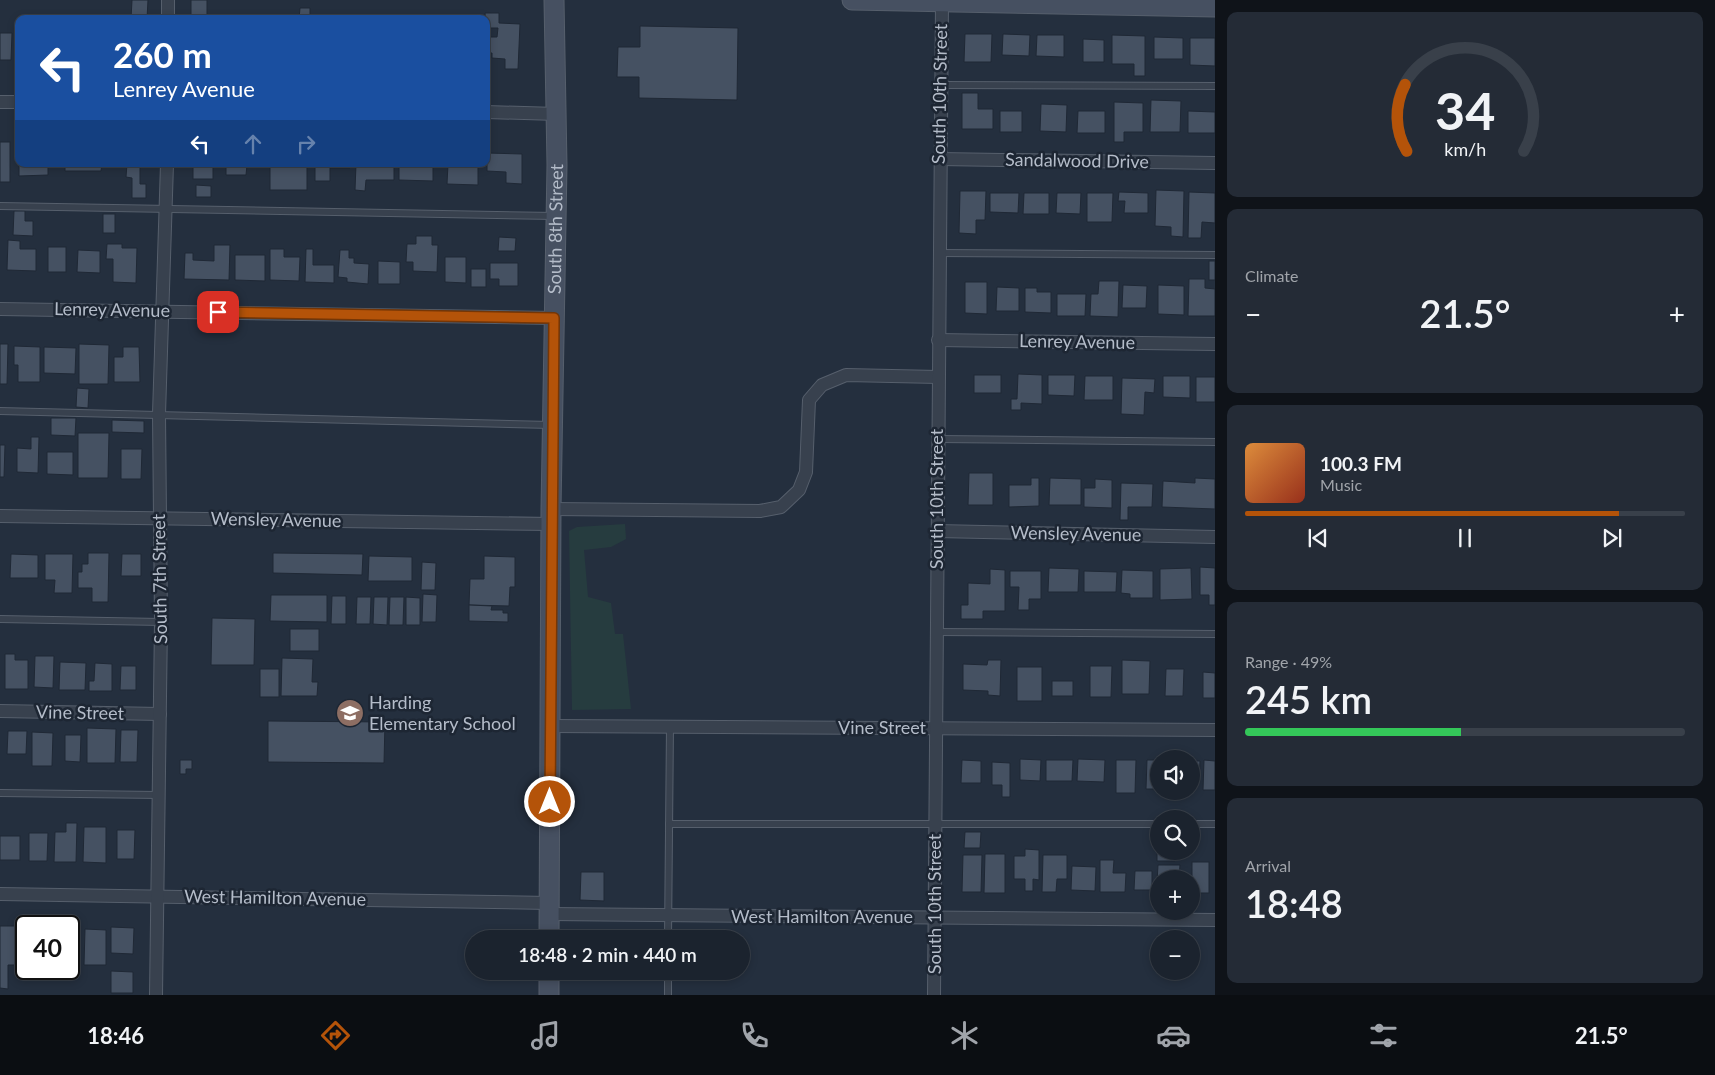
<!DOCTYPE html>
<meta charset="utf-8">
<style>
body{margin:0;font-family:Lato,sans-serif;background:#242b36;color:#f1f3f6;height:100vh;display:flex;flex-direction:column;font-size:19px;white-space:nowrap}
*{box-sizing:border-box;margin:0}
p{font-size:16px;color:#a0a4aa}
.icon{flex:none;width:28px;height:28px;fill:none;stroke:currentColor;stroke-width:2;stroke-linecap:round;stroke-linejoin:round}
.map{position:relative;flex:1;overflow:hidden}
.sheet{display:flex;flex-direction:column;gap:12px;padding:12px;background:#0f1319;width:500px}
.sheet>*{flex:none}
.hud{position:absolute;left:15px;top:15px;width:475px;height:152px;border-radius:10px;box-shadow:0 2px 8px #0003,0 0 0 1px #39404a;background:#1a4fa0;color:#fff;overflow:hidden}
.fabs{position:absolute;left:1150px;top:750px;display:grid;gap:10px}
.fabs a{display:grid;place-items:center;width:50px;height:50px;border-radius:50%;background:#1b232e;box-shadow:0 2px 8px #0003,0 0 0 1px #39404a;font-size:25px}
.speed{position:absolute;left:15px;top:915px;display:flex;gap:10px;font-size:25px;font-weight:700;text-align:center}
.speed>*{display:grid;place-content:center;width:65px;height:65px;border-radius:50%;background:#1b232e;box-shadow:0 2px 8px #0003,0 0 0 1px #39404a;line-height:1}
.speed .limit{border:2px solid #111;border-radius:8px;background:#fff;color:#111}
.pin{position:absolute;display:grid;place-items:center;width:42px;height:42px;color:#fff;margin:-21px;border-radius:10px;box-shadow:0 2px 8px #0006}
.me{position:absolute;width:55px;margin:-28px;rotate:0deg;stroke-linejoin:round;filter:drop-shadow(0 0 4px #0008)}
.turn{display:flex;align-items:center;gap:18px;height:105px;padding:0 15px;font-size:22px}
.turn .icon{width:65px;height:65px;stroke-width:2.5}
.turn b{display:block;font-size:35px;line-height:42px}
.lanes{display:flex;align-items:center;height:48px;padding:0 15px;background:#0003;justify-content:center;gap:25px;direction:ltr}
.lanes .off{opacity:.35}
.big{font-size:38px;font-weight:600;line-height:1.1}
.sheet .card{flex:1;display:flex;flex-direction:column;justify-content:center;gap:8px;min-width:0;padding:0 18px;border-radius:10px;background:#242b36}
.sheet .dial{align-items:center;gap:0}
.dial svg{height:130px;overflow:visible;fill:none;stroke:#39404a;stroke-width:7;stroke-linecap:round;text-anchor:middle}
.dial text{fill:#f1f3f6;stroke:none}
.song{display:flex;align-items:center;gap:15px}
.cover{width:60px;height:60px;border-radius:8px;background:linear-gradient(135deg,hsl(30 70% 55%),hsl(10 70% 35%))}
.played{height:5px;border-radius:2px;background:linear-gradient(90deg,#b45309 85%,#39404a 85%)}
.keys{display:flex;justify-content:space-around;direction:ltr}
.heat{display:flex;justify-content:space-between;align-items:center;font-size:28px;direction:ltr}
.charge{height:8px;border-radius:4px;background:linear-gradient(90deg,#34c759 49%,#39404a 0)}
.trip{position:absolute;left:465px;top:930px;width:285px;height:50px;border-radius:25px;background:#1b232e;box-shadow:0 2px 8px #0003,0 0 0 1px #39404a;font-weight:600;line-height:50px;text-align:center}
.tabs{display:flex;height:80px;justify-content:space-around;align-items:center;background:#0b0e12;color:#a0a4aa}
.tabs .icon{width:35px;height:35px}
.tabs .selected{color:#b45309}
.tabs b{font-size:22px;color:#f1f3f6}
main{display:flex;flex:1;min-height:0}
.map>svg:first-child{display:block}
.green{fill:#263c3f}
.building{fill:#455162;stroke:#1f2835}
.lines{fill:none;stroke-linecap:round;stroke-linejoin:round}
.lane-casing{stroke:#565f6c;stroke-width:8}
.street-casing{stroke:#565f6c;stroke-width:14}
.secondary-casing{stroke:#565f6c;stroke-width:21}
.lane{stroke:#38414e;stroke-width:6}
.street{stroke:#38414e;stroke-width:12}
.secondary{stroke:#465061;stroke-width:19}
.route-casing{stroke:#753606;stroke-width:12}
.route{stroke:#b45309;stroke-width:9}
.labels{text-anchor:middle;stroke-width:5;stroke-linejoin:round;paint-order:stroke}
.street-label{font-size:18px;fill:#b4bcc9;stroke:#1d2633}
.poi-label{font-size:18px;fill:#b4bcc9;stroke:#1d2633;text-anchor:start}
</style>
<main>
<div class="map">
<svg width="1215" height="995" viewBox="0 0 1215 995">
<rect width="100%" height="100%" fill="#242f3e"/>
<path class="green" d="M625,524L626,539L611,547L584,550L588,597L611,603L615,634H623L631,709L572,710L569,531L577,527Z"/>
<g class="building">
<path d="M132,0H148L147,19H131Z"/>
<rect x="191" y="0" width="16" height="19"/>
<path d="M300,8H310V19H299Z"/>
<path d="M485,13H499V23L520,24L518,69H505V59L492,58V53H486V37H497L498,28H486Z"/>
<path d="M640,26L738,28L737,100L639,98V77H617L618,47H640Z"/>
<path d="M0,33H12L11,60H0Z"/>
<path d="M965,34H992L991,62H964Z"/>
<path d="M1003,34L1030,35L1029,56L1002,55Z"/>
<path d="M1037,35H1064V57L1036,56Z"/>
<path d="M1112,35L1145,36V76H1134V64H1112Z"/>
<path d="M1154,37L1183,38V59H1154Z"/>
<path d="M1190,38H1215V66L1190,65Z"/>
<path d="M1083,39L1104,40V62H1083Z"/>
<path d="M962,93H978V109H993V129H962Z"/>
<path d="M1151,100L1181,101L1180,132H1150Z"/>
<path d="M1114,102L1143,103V132H1124V142H1114Z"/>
<path d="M1041,104L1067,105L1066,132L1040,131Z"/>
<rect x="1000" y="111" width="22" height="21"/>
<path d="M1078,111H1105V133H1077Z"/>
<path d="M1188,111L1215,112V133H1188Z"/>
<rect x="0" y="142" width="10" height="40"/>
<path d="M487,153L522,154V184L506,183V172L487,171Z"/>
<path d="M19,164H48V175L19,176Z"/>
<path d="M65,164H102L101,171H65Z"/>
<path d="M127,164H140V184H146V198H132V178L126,177Z"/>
<rect x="193" y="164" width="20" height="15"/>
<path d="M226,164H265L247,165L246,175H226Z"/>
<rect x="270" y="164" width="37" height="26"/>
<path d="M315,164H350V168H330V181H315Z"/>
<path d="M356,164H394V180H366L365,191L355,190Z"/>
<path d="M399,164H433V181L399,180Z"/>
<path d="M448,164H478V185L447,184Z"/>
<path d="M196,185L211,186V197H196Z"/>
<path d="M1156,190L1184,191L1183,237L1171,236V227L1155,226Z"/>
<path d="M960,191H986L985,220H976V234L959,233Z"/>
<path d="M1119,192L1148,193V213H1124L1125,201H1118Z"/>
<path d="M1189,192L1215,193V223L1202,222L1201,238H1188Z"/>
<path d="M990,193H1019L1018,213L990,212Z"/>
<path d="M1024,193H1049V214H1023Z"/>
<path d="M1057,193H1081L1080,214L1056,213Z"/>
<path d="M1087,193H1113L1112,222H1087Z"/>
<path d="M14,211H25V221H33V236L13,235Z"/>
<rect x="103" y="214" width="12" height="19"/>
<path d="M416,236H432V245H438L437,272L413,271V262H406L407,244H416Z"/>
<path d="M499,237L516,238L515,251H498Z"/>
<path d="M8,240L20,241V249H36V271L7,270Z"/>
<path d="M107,244H122V248H137L136,283L113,282V259H106Z"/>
<path d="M214,245H230L229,280L184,279L185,253H193V260L214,261Z"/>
<rect x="48" y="247" width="18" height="25"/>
<path d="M270,249H284V257H300L299,281L270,280Z"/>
<path d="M306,249H313V265H334V283L305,282Z"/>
<path d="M78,250L100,251V273L77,272Z"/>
<path d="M340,250H349V258H354V263L369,264L368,284L347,282V278L338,277Z"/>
<path d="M235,255H265V281L235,280Z"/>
<path d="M445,257H466V283L445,282Z"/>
<path d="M378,261L400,262V284H378Z"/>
<rect x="1209" y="261" width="6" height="19"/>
<path d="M490,263H518V286H499V279H490Z"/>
<rect x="471" y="269" width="15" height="18"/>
<path d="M1189,279H1205V288L1215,289V316H1188Z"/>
<path d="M1099,281H1119L1118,317L1090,316L1091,294H1098Z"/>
<path d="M965,282H987V314L965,313Z"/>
<path d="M1123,285L1147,286L1146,308H1122Z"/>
<path d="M1158,285L1184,286V315L1158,314Z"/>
<path d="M997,287L1019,288V311H996Z"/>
<path d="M1025,288H1037V292H1051V313L1025,312Z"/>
<path d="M1057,294H1086L1085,316H1057Z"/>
<path d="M0,344H8L7,384H0Z"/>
<path d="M79,344L109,345L108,384H79Z"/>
<path d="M14,346L40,347V382H18V365H14Z"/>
<path d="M44,347L76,348L75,374L44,373Z"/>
<path d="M123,347H139L140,382H114V357H123Z"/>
<path d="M1018,374L1042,375V404L1021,403V410H1011V399H1017Z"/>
<rect x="974" y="375" width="27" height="18"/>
<path d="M1048,375H1075L1074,396L1048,395Z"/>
<path d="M1085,376H1113V400H1084Z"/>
<path d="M1163,376H1190V398L1163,397Z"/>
<rect x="1196" y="377" width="19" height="25"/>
<path d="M1122,378L1155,379L1154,393L1145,392L1144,415L1121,414Z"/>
<path d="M77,388L89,389L88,408L76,407Z"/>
<path d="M51,418H76L75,436L51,435Z"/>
<path d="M112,420L144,421V433L112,432Z"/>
<path d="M78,433H109L108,478H78Z"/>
<path d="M31,437H39L38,473L17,472V448L31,449Z"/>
<path d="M0,445H5L4,477H0Z"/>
<path d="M121,449H142L141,479H121Z"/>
<path d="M47,452H73V475L47,474Z"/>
<path d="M969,473H993V505H968Z"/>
<path d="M1031,478H1039V506L1009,507V485H1031Z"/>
<path d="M1050,478L1081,479V505H1049Z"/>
<path d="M1195,478L1215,479V509L1162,507L1163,481L1195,483Z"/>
<path d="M1095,479L1112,480V508L1084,507V488H1095Z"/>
<path d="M1121,483L1153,484L1152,507H1128V520H1120Z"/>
<path d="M88,553H109L108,602H92V588H78V572H82V564H88Z"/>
<path d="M273,553L363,554L362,575L273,573Z"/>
<path d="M11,554L38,555V578H10Z"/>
<path d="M45,554H73L72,593H54L55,580H45Z"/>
<path d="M122,554H141V576H121Z"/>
<path d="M369,556L412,557V581H368Z"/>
<path d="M484,556L515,557V587H510L509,606L469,605L470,579H484Z"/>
<path d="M422,562L436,563L435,590H421Z"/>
<path d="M1200,567L1215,568V605H1209V595H1200Z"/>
<path d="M1049,568L1079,569L1078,592H1048Z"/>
<path d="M1191,568L1192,599L1160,600V569Z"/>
<path d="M990,569L1005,570V611H983V619H961V605H968V583L990,584Z"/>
<path d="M1122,570L1153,571V598H1130V594L1121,593Z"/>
<path d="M1010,571H1041V599H1029V610H1018L1019,587H1010Z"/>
<path d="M1084,571L1117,572L1116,592H1084Z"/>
<path d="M423,594L437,595L436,622H422Z"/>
<path d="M271,595H327V622L270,621Z"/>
<path d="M332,596H346V624H331Z"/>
<path d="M357,597H371L370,624H356Z"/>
<path d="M374,597H388L387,625L373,624Z"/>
<path d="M390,597H404L403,625H389Z"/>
<path d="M406,597L420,598V625H406Z"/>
<path d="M469,605L492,606L491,610H503V613H508V622L469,621Z"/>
<path d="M212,618L255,619L254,665H211Z"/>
<rect x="290" y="629" width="29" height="22"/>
<path d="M5,654H15V660H28V689H5Z"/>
<path d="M35,656H54L53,688L34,687Z"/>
<path d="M282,658L313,659L312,682H318L317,696H281Z"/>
<path d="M988,660H1001L1000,696L988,695V691L963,690V664L987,665Z"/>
<path d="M1122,660L1150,661L1149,694H1122Z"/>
<path d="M60,662L86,663L85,690H59Z"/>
<path d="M95,663L112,664V691H89V681H94Z"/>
<path d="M121,666H136V690H120Z"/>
<path d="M1090,666H1112L1111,697H1090Z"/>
<rect x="1017" y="667" width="25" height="34"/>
<rect x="260" y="669" width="19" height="28"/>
<path d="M1166,669H1184L1183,696H1165Z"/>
<path d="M1203,672L1215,673V698H1203Z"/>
<rect x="1052" y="681" width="21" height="15"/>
<path d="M268,721L385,722L384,763L268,762Z"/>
<path d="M87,728L116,729L115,763H87Z"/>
<path d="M121,730H138L137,762H120Z"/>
<path d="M8,731H27L26,754H7Z"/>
<path d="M32,732L53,733L52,766H32Z"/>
<path d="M65,735H81L80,762L65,761Z"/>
<path d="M1020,759L1041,760L1040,781L1020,780Z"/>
<path d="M1078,759L1105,760L1104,782L1077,781Z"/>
<path d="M180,760H192V769H186V774H180Z"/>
<path d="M962,760L981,761V783H961Z"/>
<path d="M1046,760H1073L1072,781H1046Z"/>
<path d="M1116,760H1136L1135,793H1116Z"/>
<path d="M1147,760H1159V789H1146Z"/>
<path d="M1204,760L1215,761V790H1203Z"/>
<path d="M1191,761H1200L1199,782H1191Z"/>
<path d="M992,762L1010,763V797H1002V785H992Z"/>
<path d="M66,823H77L76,862H54L55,832H66Z"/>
<path d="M84,827H106V863L83,862Z"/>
<path d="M117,830H135L134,859H117Z"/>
<path d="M965,832H981L980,848H964Z"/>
<path d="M29,833H48L47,861H29Z"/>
<rect x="0" y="836" width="20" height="24"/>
<path d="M1157,836L1159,851H1175V861H1157Z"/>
<path d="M1025,849L1039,850V880L1033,879V891H1025V879H1014V856H1025Z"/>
<path d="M985,854H1005V893H984Z"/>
<path d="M963,855H982L981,892H962Z"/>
<path d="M1043,855H1067V879H1057L1056,892H1042Z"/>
<path d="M1100,860H1114L1113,873H1126L1125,892H1100Z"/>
<rect x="1192" y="862" width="17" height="31"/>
<path d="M1158,865H1180L1179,879H1159L1157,882Z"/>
<path d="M1072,866L1096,867L1095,891L1071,890Z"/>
<path d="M1135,871H1152V890H1134Z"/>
<path d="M581,872H604V901L580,900Z"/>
<path d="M0,926H20L19,965H8V989L0,988Z"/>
<path d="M111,927L134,928L133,954L111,953Z"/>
<path d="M69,928L76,929V961H69Z"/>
<path d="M85,929L106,930V965H84Z"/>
<path d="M111,971L133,972V993H111Z"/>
</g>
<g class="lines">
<g class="lane-casing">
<g id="lane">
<path d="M941,85L1215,86"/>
<path d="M0,206L555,216"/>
<path d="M939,253L1215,255"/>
<path d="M0,411L551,425"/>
<path d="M938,439L1215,442"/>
<path d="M0,619L161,622"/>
<path d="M937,632L1215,634"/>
<path d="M0,793L159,795"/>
<path d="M669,824H1159"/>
<path d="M1191,824H1215"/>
<path d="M668,939L670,726"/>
<path d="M668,995V971"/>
</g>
</g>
<g class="street-casing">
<g id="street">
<path d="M168,0V19"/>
<path d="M0,102H19"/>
<path d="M486,112L557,114"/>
<path d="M939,159L1215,163"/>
<path d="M0,309L554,318"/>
<path d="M938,340L1215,344"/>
<path d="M551,509L760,511L781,507L799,490L806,472L809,400L822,385L846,375L938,377"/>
<path d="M0,516L551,524"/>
<path d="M937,531L1215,537"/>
<path d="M0,711L160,714"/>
<path d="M550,726L1215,730"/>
<path d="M0,894L549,903"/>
<path d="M549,914L1215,920"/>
<path d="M156,995L161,622L159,414L167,164"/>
<path d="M934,995L942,3"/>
</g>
</g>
<g class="secondary-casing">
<g id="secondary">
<path d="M852,0L1215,7"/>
<path id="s1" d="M549,939L551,509L557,165L554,0"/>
<path d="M549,995V971"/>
</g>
</g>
<use href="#lane" class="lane"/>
<use href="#street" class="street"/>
<use href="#secondary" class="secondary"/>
</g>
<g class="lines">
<g class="route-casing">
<path id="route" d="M218,312L554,318L550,802"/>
</g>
<use href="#route" class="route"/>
</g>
<defs>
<g id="school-disc" transform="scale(1.4375)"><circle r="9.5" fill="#8d6e63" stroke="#1d2633"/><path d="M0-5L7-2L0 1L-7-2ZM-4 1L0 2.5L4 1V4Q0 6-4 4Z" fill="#fff"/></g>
</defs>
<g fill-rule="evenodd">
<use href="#school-disc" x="350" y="713"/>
</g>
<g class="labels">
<g class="street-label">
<text transform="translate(940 94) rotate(-89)" y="6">South 10th Street</text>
<text transform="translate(1077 161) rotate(1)" y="6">Sandalwood Drive</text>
<text dy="6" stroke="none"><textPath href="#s1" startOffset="710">South 8th Street</textPath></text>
<text transform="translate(112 310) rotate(1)" y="6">Lenrey Avenue</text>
<text transform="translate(1077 342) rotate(1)" y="6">Lenrey Avenue</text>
<text transform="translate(937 499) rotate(-90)" y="6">South 10th Street</text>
<text transform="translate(276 520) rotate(1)" y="6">Wensley Avenue</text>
<text transform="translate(1076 534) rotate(1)" y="6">Wensley Avenue</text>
<text transform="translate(160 579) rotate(-91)" y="6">South 7th Street</text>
<text transform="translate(80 713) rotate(1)" y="6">Vine Street</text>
<text x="882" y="734">Vine Street</text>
<text transform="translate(275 898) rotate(1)" y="6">West Hamilton Avenue</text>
<text transform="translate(935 904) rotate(-90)" y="6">South 10th Street</text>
<text x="822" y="923">West Hamilton Avenue</text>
</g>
<g class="poi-label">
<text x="369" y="709">Harding<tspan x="369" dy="21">Elementary School</tspan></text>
</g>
</g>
</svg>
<div class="fabs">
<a><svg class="icon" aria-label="sound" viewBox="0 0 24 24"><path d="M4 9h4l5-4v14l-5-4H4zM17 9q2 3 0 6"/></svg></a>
<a><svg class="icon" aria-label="search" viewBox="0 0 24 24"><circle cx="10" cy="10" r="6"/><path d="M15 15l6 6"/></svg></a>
<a>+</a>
<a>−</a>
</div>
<div class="speed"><div class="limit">40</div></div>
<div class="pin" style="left:218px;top:312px;background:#d93025"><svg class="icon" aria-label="arrive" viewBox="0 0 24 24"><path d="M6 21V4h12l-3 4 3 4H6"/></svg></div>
<svg class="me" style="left:550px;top:802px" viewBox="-20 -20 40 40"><circle r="17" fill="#b45309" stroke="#fff" stroke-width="3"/><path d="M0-11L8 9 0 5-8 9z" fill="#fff"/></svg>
<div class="trip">18:48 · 2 min · 440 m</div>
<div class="hud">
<div class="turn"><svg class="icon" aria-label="left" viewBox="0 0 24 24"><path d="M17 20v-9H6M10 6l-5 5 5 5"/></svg><div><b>260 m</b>Lenrey Avenue</div></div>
<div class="lanes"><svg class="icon" aria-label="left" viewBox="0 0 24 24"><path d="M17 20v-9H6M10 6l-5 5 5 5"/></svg><svg class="icon off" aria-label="ahead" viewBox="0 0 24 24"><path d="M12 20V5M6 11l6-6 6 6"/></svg><svg class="icon off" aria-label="right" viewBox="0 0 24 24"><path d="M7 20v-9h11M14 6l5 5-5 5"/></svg></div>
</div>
</div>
<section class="sheet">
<div class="card dial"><svg viewBox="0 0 100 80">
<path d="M14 69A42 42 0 1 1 86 69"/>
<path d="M14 69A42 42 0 0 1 13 28" stroke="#b45309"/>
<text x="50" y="56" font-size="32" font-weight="700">34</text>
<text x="50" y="72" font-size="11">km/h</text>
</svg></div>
<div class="card"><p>Climate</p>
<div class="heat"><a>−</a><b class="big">21.5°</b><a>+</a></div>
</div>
<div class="card">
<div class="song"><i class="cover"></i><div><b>100.3 FM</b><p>Music</p></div></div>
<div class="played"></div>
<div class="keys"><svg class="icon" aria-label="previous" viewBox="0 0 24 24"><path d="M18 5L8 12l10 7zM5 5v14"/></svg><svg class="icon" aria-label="pause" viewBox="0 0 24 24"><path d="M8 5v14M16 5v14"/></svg><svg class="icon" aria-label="next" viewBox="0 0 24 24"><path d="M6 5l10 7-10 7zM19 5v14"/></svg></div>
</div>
<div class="card"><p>Range · 49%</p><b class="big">245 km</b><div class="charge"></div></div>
<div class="card"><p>Arrival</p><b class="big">18:48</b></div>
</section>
</main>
<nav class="tabs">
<b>18:46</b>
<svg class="icon selected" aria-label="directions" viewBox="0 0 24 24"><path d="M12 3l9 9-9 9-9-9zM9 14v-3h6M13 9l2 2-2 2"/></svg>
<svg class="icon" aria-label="music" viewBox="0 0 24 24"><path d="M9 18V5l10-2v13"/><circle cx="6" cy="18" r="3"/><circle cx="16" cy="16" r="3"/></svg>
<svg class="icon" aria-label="phone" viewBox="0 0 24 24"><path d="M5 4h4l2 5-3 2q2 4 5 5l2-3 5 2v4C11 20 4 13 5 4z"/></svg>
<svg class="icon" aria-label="climate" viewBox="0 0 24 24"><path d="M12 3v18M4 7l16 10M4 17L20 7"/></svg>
<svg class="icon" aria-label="car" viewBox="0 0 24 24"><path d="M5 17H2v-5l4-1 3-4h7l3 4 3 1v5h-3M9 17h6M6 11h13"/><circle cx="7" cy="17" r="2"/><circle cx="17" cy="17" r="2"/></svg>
<svg class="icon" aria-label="filters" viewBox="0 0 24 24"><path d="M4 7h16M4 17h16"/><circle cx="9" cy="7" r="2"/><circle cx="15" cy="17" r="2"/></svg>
<b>21.5°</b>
</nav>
